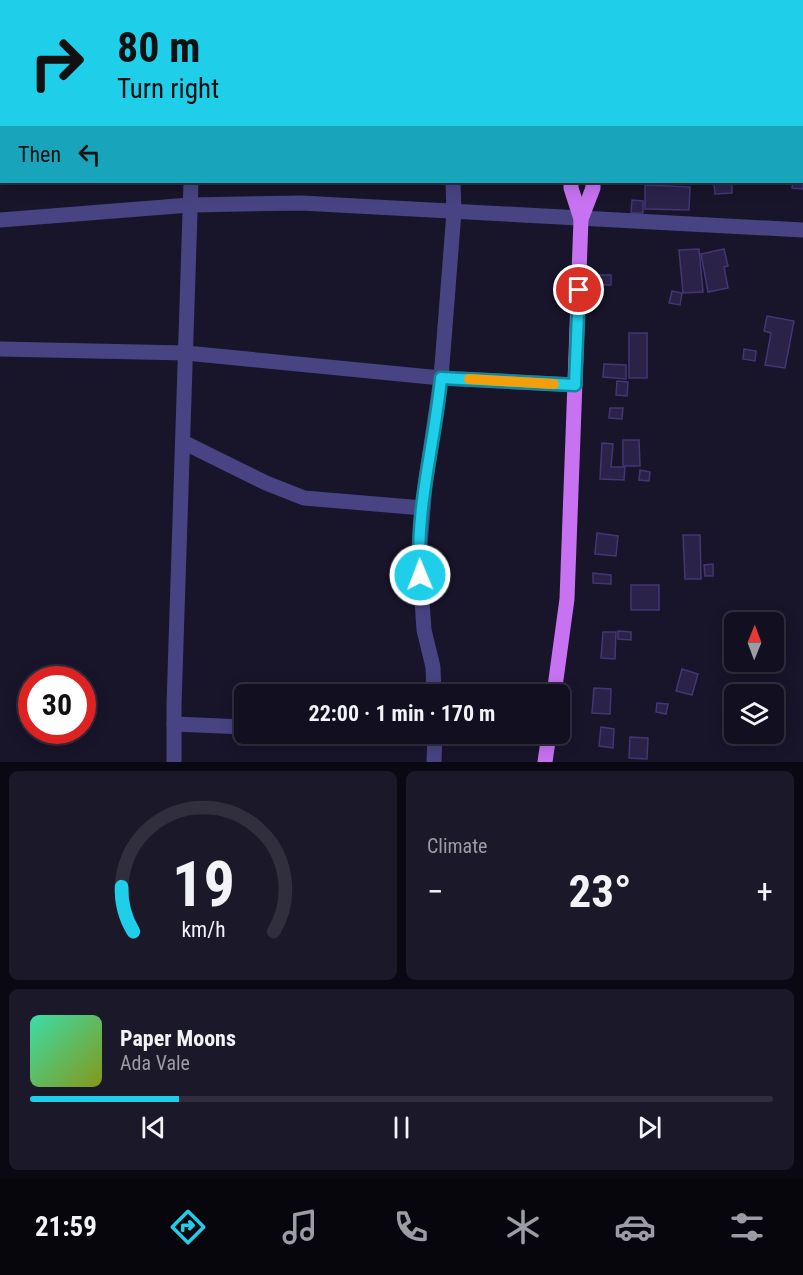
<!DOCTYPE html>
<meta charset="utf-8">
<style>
body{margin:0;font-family:"Roboto Condensed",sans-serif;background:#1b1829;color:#f1f3f6;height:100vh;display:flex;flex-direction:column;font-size:22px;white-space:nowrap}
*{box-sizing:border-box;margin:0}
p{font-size:20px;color:#9c9ca5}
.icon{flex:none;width:33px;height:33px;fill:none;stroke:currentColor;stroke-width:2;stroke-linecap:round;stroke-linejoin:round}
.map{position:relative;height:762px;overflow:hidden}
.panel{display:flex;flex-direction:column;gap:9px;padding:9px;background:#0a0812;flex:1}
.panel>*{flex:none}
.banner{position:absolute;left:0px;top:0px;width:804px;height:183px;box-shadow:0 3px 15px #0003,0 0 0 2px #312f3e;background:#1fcfea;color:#111;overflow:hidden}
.needle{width:39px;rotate:1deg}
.buttons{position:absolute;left:724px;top:612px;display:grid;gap:12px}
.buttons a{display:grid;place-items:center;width:60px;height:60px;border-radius:9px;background:#120f20;box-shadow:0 3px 15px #0003,0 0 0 2px #312f3e;font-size:30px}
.speed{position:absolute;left:18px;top:666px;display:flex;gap:12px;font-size:30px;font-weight:700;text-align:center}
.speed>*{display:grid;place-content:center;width:78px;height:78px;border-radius:50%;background:#120f20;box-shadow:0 3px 15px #0003,0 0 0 2px #312f3e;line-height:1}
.speed .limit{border:9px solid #d22;background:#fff;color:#111}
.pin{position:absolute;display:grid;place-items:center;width:51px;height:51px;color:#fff;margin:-26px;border:3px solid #fff;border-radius:50%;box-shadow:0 2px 6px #0007}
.me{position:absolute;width:66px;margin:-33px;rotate:359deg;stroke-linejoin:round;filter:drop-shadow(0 0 4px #0008)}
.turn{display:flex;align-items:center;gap:21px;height:126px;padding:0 18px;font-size:27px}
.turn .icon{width:78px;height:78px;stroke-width:2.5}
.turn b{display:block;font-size:42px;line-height:51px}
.then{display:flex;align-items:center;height:57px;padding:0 18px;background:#0003;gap:12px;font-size:22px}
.big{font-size:45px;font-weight:700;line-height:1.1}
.panel .widget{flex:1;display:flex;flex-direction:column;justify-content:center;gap:9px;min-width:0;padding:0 21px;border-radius:9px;background:#1b1829}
.panel .dial{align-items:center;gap:0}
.dial svg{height:156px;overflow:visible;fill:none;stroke:#312f3e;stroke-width:7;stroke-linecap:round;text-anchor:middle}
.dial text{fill:#f1f3f6;stroke:none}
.song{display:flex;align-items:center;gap:18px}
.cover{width:72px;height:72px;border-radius:9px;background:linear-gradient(135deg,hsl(160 70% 55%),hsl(70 70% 35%))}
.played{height:6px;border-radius:3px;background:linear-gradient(90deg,#1fcfea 20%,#312f3e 20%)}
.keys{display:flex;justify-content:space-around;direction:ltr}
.heat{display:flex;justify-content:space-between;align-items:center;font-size:33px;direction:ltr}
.panel .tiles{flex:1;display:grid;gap:9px;grid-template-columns:1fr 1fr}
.widget:last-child{grid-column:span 2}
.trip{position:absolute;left:234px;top:684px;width:336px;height:60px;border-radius:9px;background:#120f20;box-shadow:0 3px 15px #0003,0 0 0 2px #312f3e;font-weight:700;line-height:60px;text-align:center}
.tabs{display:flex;height:96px;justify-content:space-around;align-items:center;background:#07060d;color:#9c9ca5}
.tabs .icon{width:42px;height:42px}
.tabs .active{color:#1fcfea}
.tabs b{font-size:27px;color:#f1f3f6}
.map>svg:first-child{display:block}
.building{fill:#2b2249;stroke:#443673;stroke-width:1.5}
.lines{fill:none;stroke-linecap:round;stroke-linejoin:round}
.minor{stroke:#484484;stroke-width:15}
.major{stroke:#c672f1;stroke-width:15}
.route-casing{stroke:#148798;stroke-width:15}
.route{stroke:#1fcfea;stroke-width:10}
.slow{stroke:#f59e0b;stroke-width:10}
</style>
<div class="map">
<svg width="803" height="762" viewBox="0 0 803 762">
<rect width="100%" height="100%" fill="#18142a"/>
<g class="building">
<path d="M622,0H648L622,2Z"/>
<path d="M649,0H685L649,2Z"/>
<path d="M706,0H734V2Z"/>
<path d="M802,164L803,189L792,188L793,182H802Z"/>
<path d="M695,182H732V193L715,194L714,184H695Z"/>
<path d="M645,185L690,187L689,210L645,209Z"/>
<path d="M632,200L643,201V213H631Z"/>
<path d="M699,249L703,292L683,293L679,250Z"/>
<path d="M724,249L728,266L724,267L728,288L708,292L701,254Z"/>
<rect x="599" y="275" width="12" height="10"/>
<path d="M672,291L682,293L680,305L669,303Z"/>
<path d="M767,316L794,321L785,368L765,365L771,333L764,331Z"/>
<rect x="629" y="333" width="18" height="45"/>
<path d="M744,349L756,351L755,361L743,359Z"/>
<path d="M604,364L626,365V379L603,377Z"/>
<path d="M617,381L628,382L627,396L616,395Z"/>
<path d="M610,408H623L622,419L609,418Z"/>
<path d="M623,440H639L640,466H623Z"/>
<path d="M602,443L613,444L611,467H625L624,480L600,479Z"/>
<path d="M640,470L650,472L649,481L639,480Z"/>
<path d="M597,533L618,536L616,556L595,554Z"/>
<path d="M683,535H700L701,579H685Z"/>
<path d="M713,564V576H705L704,565Z"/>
<path d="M593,573L611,575V584L593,583Z"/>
<rect x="631" y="585" width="28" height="25"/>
<path d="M618,631L631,632V640L618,639Z"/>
<path d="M603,632H616L615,659L601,658Z"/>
<path d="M682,669L698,674L692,695L676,691Z"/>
<path d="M594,688L611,689L610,714L592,713Z"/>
<path d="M657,703L668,704L666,714L656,712Z"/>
<path d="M601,727L614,729L613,748L599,746Z"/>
<path d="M630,737L648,738L647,759L629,758Z"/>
</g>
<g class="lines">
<g class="minor">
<path d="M197,2V0"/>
<path d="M449,2V0"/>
<path d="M802,51H803"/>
<path d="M0,94H2"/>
<path d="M0,220L190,205L301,203L803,230"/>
<path d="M0,349L186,353L441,378L575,385"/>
<path d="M183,442L266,483L304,498L423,508"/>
<path d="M434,694L433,667L424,630L419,557L425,486L441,378L454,212L453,182"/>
<path d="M174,724L244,727"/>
<path d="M411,734H435"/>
<path d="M174,762V705L191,182"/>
<path d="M434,762L435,734"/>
</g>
<g class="major">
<path d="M576,2V0"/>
<path d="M599,2V0"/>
<path d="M571,182V188L581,219"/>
<path d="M554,694L567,599L581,219L593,188V182"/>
<path d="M545,762L549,734"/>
</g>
</g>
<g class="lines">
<g class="route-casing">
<path id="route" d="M420,575C415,509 435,443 441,378L575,385L579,290"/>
</g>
<use href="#route" class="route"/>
<path class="slow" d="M469,379L554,384"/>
</g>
</svg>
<div class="buttons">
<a><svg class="needle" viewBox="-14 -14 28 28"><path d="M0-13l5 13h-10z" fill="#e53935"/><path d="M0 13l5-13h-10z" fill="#9c9ca5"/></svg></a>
<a><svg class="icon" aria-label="layers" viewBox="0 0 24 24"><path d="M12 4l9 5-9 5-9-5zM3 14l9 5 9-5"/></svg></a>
</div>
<div class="speed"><div class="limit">30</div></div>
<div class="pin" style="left:579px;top:290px;background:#d93025"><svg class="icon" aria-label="arrive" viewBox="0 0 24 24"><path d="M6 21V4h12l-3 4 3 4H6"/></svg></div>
<svg class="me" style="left:420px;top:575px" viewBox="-20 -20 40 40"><circle r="17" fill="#1fcfea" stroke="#fff" stroke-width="3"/><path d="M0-11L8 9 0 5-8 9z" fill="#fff"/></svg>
<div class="trip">22:00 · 1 min · 170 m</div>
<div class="banner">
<div class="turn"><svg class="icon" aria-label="right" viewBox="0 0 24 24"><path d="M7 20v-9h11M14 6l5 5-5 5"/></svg><div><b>80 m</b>Turn right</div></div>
<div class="then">Then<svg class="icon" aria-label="left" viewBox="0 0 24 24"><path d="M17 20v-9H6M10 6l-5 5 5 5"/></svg></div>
</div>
</div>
<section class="panel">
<div class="tiles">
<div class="widget dial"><svg viewBox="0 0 100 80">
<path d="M14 69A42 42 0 1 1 86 69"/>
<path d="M14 69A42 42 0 0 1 8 46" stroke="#1fcfea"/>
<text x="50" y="56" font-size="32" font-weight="700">19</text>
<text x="50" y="72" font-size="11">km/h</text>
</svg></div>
<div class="widget"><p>Climate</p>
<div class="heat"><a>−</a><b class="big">23°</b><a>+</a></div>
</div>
<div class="widget">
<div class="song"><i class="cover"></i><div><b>Paper Moons</b><p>Ada Vale</p></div></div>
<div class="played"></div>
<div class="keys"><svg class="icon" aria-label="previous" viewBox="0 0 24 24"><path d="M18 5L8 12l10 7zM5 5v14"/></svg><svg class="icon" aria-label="pause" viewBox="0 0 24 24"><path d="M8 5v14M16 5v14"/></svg><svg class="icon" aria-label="next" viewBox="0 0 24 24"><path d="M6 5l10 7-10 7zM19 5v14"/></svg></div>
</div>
</div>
</section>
<nav class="tabs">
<b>21:59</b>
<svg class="icon active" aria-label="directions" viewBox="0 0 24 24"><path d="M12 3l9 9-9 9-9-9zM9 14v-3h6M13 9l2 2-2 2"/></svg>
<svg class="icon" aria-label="music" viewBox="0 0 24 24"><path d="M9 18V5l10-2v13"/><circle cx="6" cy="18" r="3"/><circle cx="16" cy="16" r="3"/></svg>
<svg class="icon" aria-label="phone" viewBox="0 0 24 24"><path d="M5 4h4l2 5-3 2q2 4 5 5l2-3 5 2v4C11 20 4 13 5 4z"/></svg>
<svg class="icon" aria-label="climate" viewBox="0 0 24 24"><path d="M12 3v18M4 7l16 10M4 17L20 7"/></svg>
<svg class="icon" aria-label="car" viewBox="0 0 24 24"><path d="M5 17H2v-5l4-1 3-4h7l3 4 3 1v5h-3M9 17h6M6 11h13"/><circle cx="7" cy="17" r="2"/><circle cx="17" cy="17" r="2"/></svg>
<svg class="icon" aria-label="filters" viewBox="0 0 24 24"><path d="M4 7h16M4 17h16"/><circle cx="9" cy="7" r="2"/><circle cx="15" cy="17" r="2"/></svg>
</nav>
